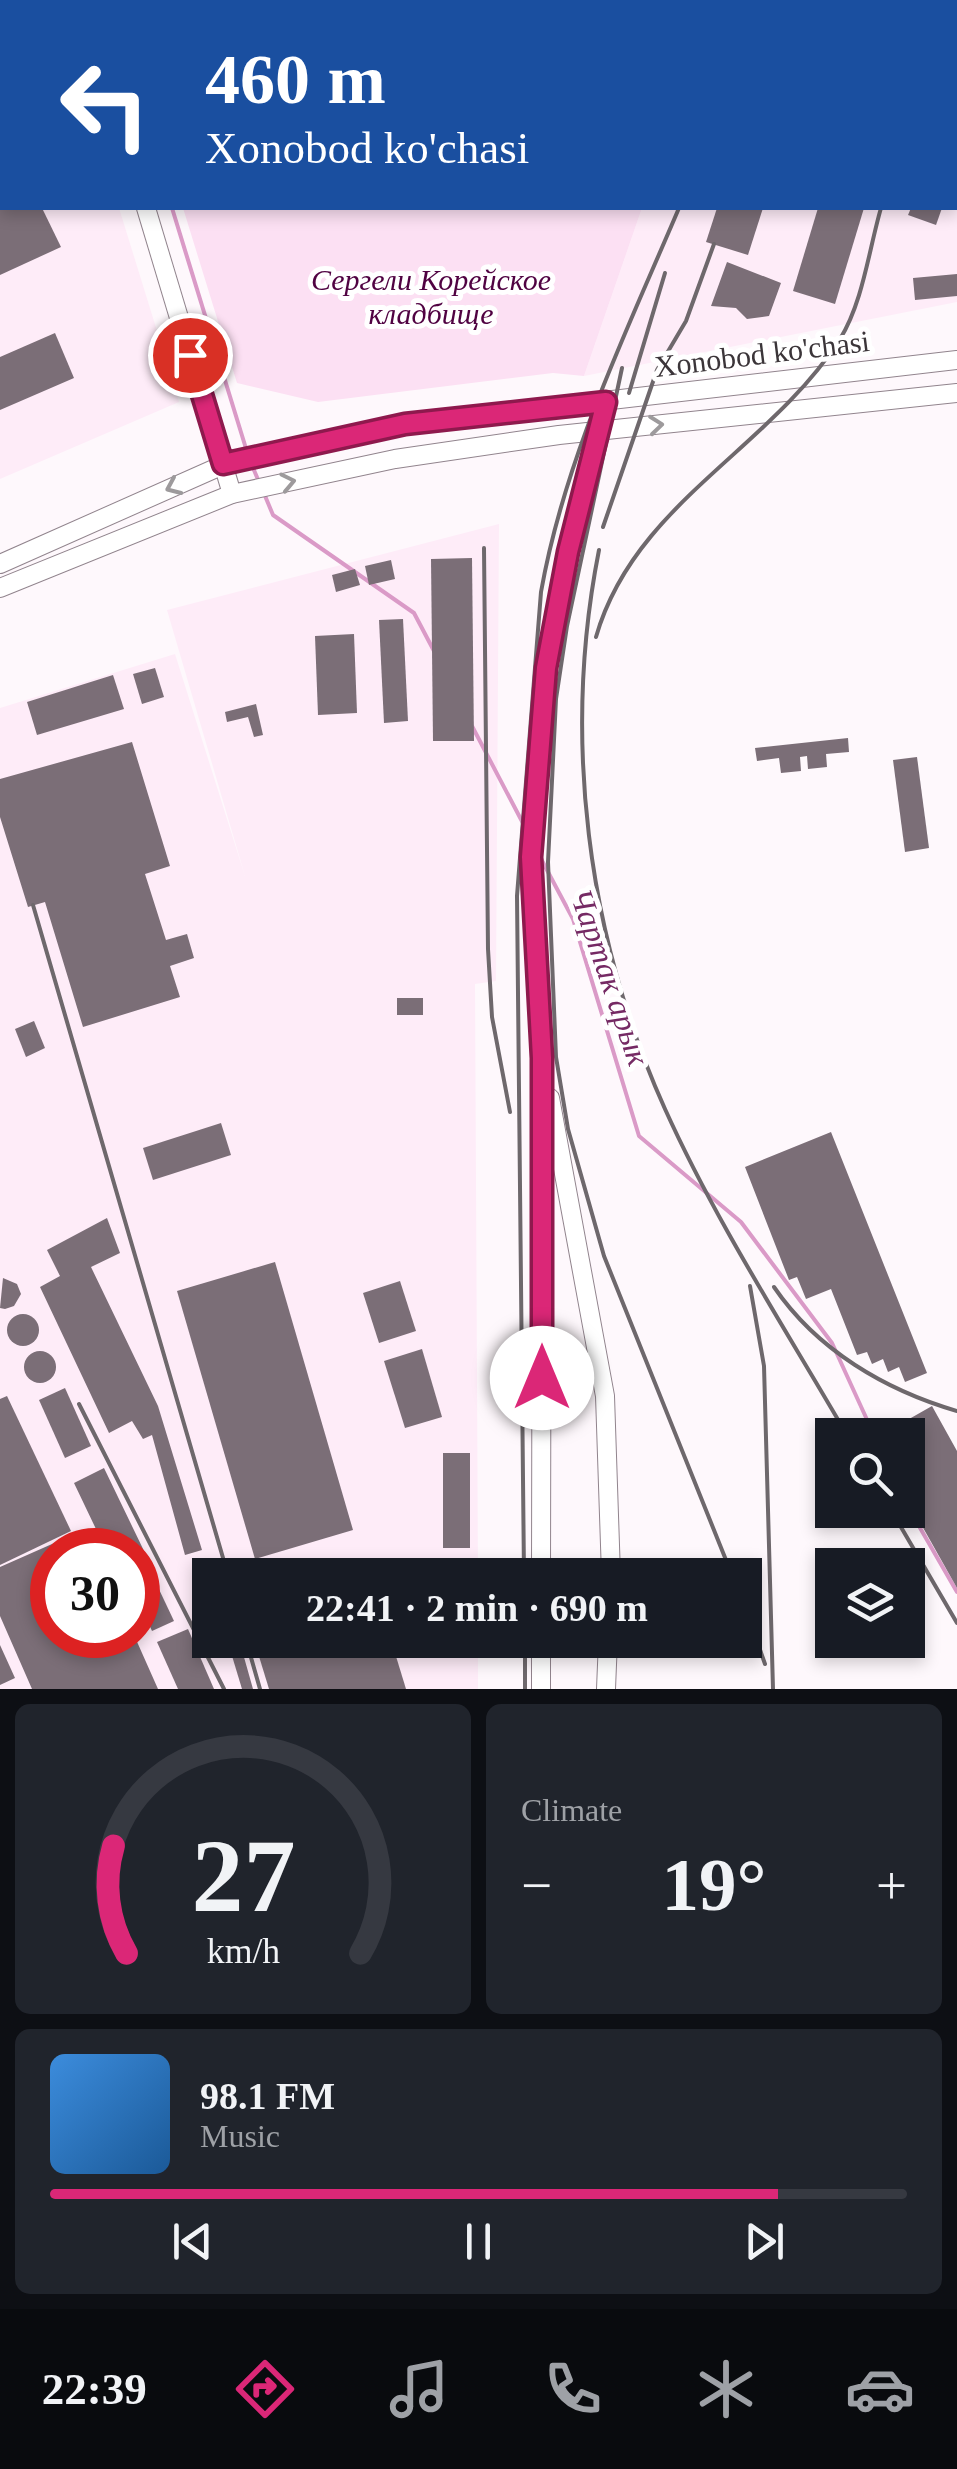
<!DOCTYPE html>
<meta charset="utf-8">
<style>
body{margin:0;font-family:"Times New Roman",serif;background:#20242c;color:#f1f3f6;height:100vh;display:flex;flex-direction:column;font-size:38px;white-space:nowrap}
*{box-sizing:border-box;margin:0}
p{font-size:32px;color:#9ea1a6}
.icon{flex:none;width:55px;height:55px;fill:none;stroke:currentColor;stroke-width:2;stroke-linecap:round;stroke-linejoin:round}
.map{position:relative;height:1689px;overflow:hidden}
.drawer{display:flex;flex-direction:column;gap:15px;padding:15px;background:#0d0f14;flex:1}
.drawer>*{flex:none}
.top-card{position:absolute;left:0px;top:0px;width:958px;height:210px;box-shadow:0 5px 15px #0003;background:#1a4fa0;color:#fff;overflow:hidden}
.controls{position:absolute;left:815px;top:1418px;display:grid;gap:20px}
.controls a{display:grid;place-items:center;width:110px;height:110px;border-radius:0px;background:#171b24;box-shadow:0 5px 15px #0003;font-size:50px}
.speed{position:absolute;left:30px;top:1528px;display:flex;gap:20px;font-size:50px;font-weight:700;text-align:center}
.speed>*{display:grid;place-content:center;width:130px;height:130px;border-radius:50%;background:#171b24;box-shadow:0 5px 15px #0003;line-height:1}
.speed .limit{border:15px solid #d22;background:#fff;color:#111}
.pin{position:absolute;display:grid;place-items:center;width:85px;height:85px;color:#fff;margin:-42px;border:5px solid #fff;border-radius:50%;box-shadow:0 2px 10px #0007}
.me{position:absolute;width:110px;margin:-55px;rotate:0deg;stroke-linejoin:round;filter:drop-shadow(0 0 8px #0008)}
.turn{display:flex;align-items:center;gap:35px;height:210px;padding:0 40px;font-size:45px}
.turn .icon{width:130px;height:130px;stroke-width:2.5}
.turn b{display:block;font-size:70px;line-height:85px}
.big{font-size:75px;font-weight:600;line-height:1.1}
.drawer .tile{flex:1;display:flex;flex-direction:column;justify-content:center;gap:15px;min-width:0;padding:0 35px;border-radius:15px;background:#20242c}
.drawer .dial{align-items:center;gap:0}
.dial svg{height:260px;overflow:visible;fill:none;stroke:#363941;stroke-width:7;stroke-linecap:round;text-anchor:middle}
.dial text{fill:#f1f3f6;stroke:none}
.song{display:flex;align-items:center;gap:30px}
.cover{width:120px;height:120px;border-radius:15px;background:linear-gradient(135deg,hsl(210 70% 55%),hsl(210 70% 35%))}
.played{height:10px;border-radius:5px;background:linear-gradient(90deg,#db2777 85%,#363941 85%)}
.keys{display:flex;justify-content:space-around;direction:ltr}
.heat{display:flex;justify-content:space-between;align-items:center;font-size:55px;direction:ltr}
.drawer .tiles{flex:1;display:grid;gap:15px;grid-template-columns:1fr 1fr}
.tile:last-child{grid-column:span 2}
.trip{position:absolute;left:192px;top:1558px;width:570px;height:100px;border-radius:0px;background:#171b24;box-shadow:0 5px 15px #0003;font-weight:600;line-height:100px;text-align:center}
.dock{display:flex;height:160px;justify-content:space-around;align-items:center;background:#090b0e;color:#9ea1a6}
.dock .icon{width:70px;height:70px}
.dock .active{color:#db2777}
.dock b{font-size:45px;color:#f1f3f6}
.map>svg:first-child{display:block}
.built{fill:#feecf8;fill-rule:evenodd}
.green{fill:#fce0f3}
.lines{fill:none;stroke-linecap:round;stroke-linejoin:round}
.stream{stroke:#da9ac7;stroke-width:4}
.building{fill:#7b6e77}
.minor-casing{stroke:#91848d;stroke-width:20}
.minor{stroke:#fff;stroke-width:18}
.rail{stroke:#6e686c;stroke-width:4}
.oneway{stroke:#9d9a9c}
.route-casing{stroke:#8e194d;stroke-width:25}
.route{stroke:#db2777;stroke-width:18}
.labels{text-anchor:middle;stroke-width:10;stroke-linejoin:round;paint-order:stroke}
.park-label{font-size:30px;font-style:italic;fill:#500242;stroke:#fff}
.street-label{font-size:30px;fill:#3b3539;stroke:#fff}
.water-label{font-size:32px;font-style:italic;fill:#752a64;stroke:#fff}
</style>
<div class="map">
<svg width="957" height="1689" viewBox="0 0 957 1689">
<rect width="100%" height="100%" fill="#fef8fc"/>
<g class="built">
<path d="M0,0L55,2H2V208H119L179,402L0,479Z"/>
<path d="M360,0H957V302L584,376L642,208H955V2Z"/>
<path d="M499,524L496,981L475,984L478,1575H210V1640H478V1689H0V708L175,654L245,876L167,610ZM52,1550H138V1635H52Z"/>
</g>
<path class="green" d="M183,208H642L584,376L553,373L318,402L237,383Z"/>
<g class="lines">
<g class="stream">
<path d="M109,0L110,2"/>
<path d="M172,208L248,455"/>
<path d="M251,463L259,482"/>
<path d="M263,491L273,515L414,613L434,651"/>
<path d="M472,726L526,829"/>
<path d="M539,855L573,919L639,1136L741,1222L832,1343L874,1435"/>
<path d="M908,1507L957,1592"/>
</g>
</g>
<g class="building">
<path d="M0,208H42L61,247L0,275Z"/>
<path d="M717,208H763L748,255L706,242Z"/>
<path d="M818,208H864L835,304L793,291Z"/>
<path d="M911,208H942L936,225L908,215Z"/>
<path d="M727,262L781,283L769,316L747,319L736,308L711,306Z"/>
<path d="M957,274V296L915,300L913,278Z"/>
<path d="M55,333L74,378L0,410V357Z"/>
<path d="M472,558L474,741H433L431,559Z"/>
<path d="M391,560L395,579L369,585L365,566Z"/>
<path d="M355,569L360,585L336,592L332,575Z"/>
<path d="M403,619L408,721L384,723L379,620Z"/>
<path d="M354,634L357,713L318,715L315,636Z"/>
<path d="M155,668L164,697L142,704L133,674Z"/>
<path d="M113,675L124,709L37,735L27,702Z"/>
<path d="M256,704L263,735L254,737L248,717L227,722L225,712Z"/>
<path d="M848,738L849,752L826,754L827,767L808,769L807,756L800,757L801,771L781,773L779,758L757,761L755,748Z"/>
<path d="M132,742L170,866L145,874L166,940L187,934L194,958L170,966L180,997L83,1027L45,902L28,907L0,817V779Z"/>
<path d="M917,757L929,848L905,852L893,760Z"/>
<rect x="397" y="998" width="26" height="17"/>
<path d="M34,1021L45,1048L26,1057L15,1029Z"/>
<path d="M221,1123L231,1155L153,1180L143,1148Z"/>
<path d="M831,1132L927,1373L905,1382L899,1367L888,1372L883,1359L872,1364L867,1352L857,1355L831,1289L806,1299L797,1277L789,1280L745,1167Z"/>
<path d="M107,1218L120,1253L91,1267L158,1406L202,1550L185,1555L152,1435L143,1439L132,1421L109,1433L40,1287L60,1276L47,1250Z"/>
<path d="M275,1262L353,1530L255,1559L177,1291Z"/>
<path d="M3,1278L17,1284L21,1294L14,1306L5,1309L0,1308Z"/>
<path d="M400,1281L416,1331L379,1343L363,1293Z"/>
<circle cx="23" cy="1330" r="16"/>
<path d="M422,1349L442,1417L405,1428L384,1361Z"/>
<circle cx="40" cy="1367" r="16"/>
<path d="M65,1388L91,1446L65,1458L39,1400Z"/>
<path d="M7,1396L71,1531L0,1565V1399Z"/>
<path d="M932,1406L957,1451V1588L908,1501V1435H881Z"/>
<rect x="443" y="1453" width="27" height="95"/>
<path d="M104,1468L145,1553L138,1557V1550H106L74,1483Z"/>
<path d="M86,1529L95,1550H52V1635H134L158,1689H32L0,1616V1567Z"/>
<path d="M147,1564L174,1621L152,1631L138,1601V1568Z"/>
<path d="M188,1629L214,1689H178L157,1642Z"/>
<path d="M254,1640H391L406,1689H269Z"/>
<path d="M240,1643L253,1689H242L229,1646Z"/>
<path d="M0,1645L15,1678L0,1685Z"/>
</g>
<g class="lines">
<g class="minor-casing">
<g id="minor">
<path d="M83,0L84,2"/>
<path d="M146,208L232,494"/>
<path d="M0,564L223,465L405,424L957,360"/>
<path d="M0,588L232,494L395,459L559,435L957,393"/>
<path d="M550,1098L605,1396L611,1575"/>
<path d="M541,1575L542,1058L531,857L546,669L583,485L606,402"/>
<path d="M541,1689V1640"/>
<path d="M606,1689L608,1640"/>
</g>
</g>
<use href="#minor" class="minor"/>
<g class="rail">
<path d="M673,0V2"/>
<path d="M753,2L754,0"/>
<path d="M792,2L793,0"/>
<path d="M622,368L567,626L556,699L548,862L556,1057L568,1129L604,1256L732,1575"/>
<path d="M629,393L665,273"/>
<path d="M603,527L657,370L686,321L714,244"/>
<path d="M484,548L488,949L492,1017L510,1112"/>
<path d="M599,550C562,737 587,936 665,1109C716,1222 785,1328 847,1435"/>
<path d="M596,637C634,504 769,450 840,339C863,302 869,249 881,208"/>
<path d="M33,905L228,1575"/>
<path d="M750,1286L764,1366L773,1689"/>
<path d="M774,1287C817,1350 885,1390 957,1411"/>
<path d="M79,1404L224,1689"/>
<path d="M891,1510L957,1623"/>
<path d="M524,1575L517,896L541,592C565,457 626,333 679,208"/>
<path d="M745,1607L765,1664"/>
<path d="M246,1640L260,1689"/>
<path d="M525,1640V1689"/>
</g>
</g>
<defs><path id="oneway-chevron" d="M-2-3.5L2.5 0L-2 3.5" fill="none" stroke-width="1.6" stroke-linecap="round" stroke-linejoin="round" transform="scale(2.5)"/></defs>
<g class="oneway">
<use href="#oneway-chevron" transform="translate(656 425) rotate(-6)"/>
<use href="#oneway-chevron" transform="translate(288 482) rotate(-12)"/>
<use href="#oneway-chevron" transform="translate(173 487) rotate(156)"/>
</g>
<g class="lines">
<g class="route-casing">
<path id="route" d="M190,355L223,464L405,424L606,402L568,552L546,668L531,857L542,1058V1378"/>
</g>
<use href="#route" class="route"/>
</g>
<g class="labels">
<g class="park-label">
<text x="431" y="290">Сергели Корейское<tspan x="431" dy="34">кладбище</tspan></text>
</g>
<g class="street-label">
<text transform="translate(762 354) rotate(-7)" y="10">Xonobod ko'chasi</text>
</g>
<g class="water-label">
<text transform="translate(610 977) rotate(71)" y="11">Чартак арык</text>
</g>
</g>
</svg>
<div class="controls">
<a><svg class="icon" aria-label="search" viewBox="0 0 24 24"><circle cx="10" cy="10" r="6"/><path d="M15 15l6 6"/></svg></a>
<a><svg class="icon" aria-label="layers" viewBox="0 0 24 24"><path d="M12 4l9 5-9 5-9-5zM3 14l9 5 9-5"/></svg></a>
</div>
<div class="speed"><div class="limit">30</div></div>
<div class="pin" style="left:190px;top:355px;background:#d93025"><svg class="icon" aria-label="arrive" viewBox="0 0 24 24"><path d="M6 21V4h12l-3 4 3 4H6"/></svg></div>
<svg class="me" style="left:542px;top:1378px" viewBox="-20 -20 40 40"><circle r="19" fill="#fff"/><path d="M0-13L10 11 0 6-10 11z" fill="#db2777"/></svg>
<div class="trip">22:41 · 2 min · 690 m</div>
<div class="top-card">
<div class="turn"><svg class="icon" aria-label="left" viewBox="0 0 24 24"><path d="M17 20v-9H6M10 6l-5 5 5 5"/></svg><div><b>460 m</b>Xonobod ko'chasi</div></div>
</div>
</div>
<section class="drawer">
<div class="tiles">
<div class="tile dial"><svg viewBox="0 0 100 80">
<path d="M14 69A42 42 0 1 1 86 69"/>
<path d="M14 69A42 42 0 0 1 10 36" stroke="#db2777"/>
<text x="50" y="56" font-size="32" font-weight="700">27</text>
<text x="50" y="72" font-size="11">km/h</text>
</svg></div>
<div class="tile"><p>Climate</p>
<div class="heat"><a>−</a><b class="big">19°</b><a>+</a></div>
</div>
<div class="tile">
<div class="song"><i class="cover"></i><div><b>98.1 FM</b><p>Music</p></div></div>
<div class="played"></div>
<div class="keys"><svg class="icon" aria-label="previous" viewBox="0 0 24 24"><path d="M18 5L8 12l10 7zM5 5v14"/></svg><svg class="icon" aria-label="pause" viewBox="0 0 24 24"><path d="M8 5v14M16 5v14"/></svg><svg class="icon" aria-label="next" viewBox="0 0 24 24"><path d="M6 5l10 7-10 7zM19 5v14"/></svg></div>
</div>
</div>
</section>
<nav class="dock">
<b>22:39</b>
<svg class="icon active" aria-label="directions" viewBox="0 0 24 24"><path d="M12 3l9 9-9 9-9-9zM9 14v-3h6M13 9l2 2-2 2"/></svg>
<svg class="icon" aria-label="music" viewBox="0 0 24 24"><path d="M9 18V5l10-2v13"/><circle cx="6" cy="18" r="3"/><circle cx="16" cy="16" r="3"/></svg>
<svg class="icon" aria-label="phone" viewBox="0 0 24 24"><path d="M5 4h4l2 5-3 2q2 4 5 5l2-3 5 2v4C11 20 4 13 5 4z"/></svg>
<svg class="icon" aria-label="climate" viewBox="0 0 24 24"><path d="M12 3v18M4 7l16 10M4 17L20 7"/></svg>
<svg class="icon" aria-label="car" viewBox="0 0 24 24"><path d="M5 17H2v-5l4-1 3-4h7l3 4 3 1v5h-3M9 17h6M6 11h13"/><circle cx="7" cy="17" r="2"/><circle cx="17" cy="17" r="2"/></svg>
</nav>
